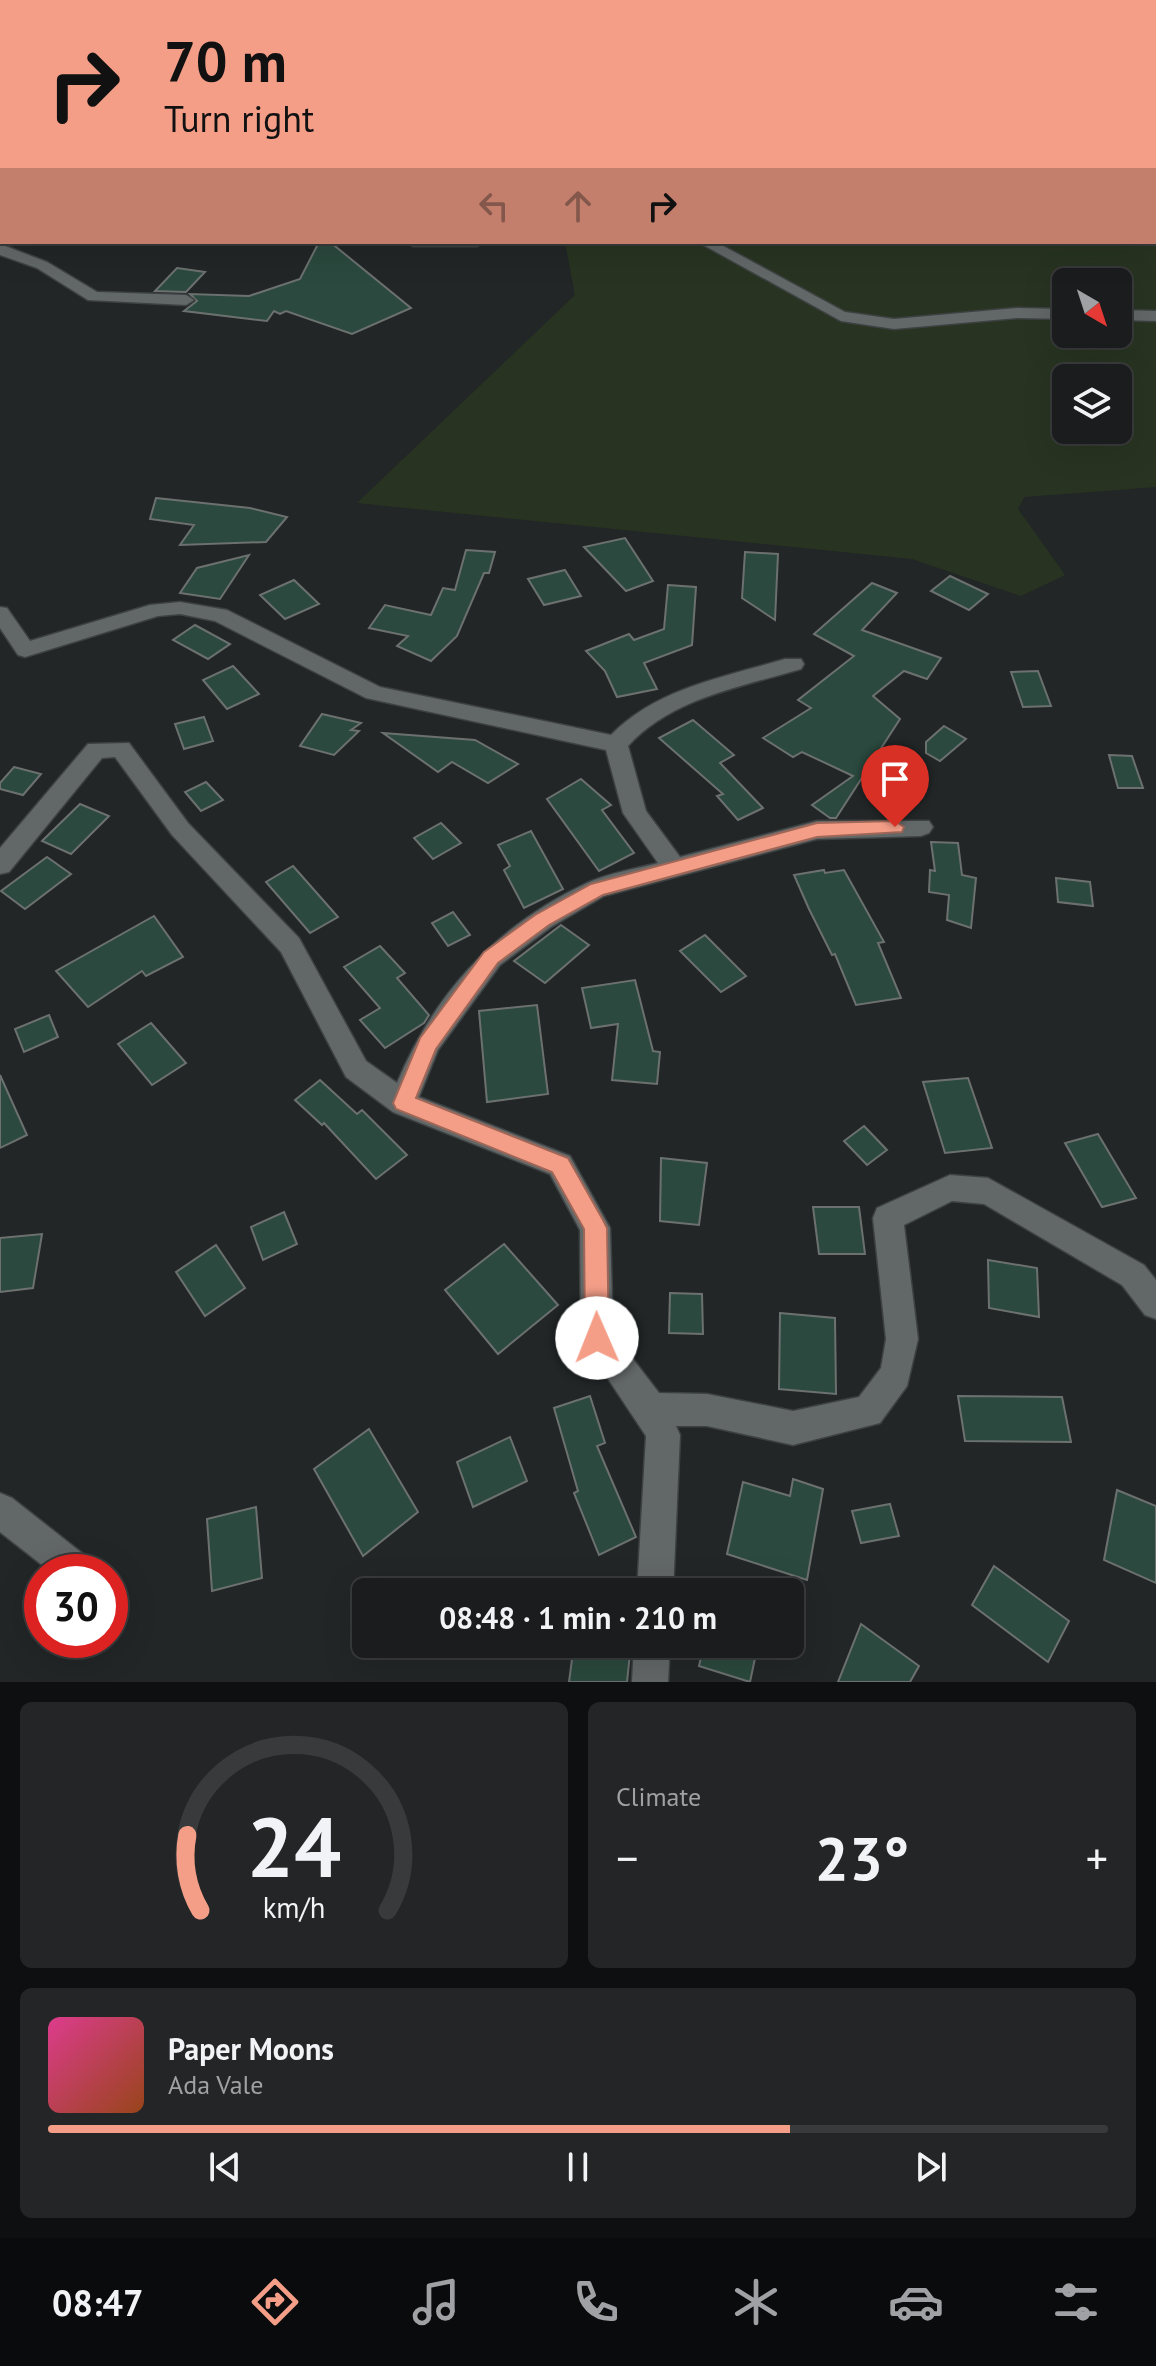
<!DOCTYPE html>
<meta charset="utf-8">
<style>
body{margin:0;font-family:"PT Sans",sans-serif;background:#232526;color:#f1f3f6;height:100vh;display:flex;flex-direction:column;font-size:30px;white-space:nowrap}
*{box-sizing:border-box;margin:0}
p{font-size:26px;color:#9fa1a4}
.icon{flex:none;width:44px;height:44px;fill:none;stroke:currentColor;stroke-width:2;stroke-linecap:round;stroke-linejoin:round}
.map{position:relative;height:1682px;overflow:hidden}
.details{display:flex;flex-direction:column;gap:20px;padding:20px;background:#0e0f10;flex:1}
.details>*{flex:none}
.banner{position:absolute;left:0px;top:0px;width:1156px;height:244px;box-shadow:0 8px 32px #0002,0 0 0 2px #383a3b;background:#f49e88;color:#111;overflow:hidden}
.needle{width:52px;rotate:141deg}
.tools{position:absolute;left:1052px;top:268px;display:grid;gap:16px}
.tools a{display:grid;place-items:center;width:80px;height:80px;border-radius:12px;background:#1a1c1d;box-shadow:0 8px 32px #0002,0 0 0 2px #383a3b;font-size:40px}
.speed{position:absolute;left:24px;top:1554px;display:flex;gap:16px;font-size:40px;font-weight:700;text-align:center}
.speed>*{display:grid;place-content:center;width:104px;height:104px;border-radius:50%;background:#1a1c1d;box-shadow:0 8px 32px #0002,0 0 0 2px #383a3b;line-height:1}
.speed .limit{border:12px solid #d22;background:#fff;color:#111}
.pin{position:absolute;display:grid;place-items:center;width:68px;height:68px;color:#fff;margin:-82px -34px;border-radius:50% 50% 50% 0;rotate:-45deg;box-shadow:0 0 8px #0007}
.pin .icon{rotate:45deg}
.me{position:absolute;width:88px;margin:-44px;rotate:359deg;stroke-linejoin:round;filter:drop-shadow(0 0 6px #0008)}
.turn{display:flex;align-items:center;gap:28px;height:168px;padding:0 32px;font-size:36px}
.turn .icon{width:104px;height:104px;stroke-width:2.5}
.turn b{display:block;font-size:56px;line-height:68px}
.lanes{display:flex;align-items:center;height:76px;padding:0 32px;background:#0003;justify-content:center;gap:40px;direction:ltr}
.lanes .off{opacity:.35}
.big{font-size:60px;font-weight:800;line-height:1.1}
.details .tile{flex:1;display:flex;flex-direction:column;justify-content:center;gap:12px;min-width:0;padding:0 28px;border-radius:12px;background:#232526}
.details .dial{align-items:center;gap:0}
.dial svg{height:208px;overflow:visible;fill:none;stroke:#383a3b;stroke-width:7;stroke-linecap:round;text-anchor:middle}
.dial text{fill:#f1f3f6;stroke:none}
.song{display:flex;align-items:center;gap:24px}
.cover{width:96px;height:96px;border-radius:12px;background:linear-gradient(135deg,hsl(330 70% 55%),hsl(20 70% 35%))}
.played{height:8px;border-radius:4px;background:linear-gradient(90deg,#f49e88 70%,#383a3b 70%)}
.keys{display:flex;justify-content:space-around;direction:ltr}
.heat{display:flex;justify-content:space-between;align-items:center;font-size:44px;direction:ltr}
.details .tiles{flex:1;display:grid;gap:20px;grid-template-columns:1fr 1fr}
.tile:last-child{grid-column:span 2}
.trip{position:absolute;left:352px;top:1578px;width:452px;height:80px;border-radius:12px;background:#1a1c1d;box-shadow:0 8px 32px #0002,0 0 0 2px #383a3b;font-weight:800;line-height:80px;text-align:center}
.tab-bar{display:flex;height:128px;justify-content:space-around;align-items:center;background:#0a0b0c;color:#9fa1a4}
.tab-bar .icon{width:56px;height:56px}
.tab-bar .on{color:#f49e88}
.tab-bar b{font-size:36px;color:#f1f3f6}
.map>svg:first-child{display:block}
.green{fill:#283421;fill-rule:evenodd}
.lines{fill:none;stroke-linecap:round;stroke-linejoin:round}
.river{fill:#0f162a;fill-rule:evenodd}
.building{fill:#2b493e;stroke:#6c716f;stroke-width:2}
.minor-casing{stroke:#3d4142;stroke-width:3}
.minor{fill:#626767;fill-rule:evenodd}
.route{fill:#f49e88;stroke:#9f6758;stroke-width:2}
</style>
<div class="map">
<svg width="1156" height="1682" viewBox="0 0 1156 1682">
<rect width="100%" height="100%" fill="#222627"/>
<path class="green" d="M1156,106V487L1024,497L1018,509L1065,575L1021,596L912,559L357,503L575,295L565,242H1154ZM1066,282H1118V334H1066ZM1066,378H1118V430H1066Z"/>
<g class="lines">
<g class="river">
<path d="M1053,0H1082L1083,2H1054Z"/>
<rect x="1154" y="25" width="2" height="16"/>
</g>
</g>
<g class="building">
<path d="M319,242H330L411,308L352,334L286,311L280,314L274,311L267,321L184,311L197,301L190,294L249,296L300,279Z"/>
<path d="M177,268L205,272L186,292L155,291Z"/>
<path d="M156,498L250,508L287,517L266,542L180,545L194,525L150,519Z"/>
<path d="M625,538L653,581L626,591L584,547Z"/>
<path d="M466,550L495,552L489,573H484L457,636L431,661L397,646L408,636L369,628L385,605L431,615L443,588L455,590Z"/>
<path d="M745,552L778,554L775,620L742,598Z"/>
<path d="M249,555L220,599L180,593L197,568Z"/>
<path d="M565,570L581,596L544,605L528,579Z"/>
<path d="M950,576L988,594L969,610L931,591Z"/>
<path d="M294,580L319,604L285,619L260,595Z"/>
<path d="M872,583L897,593L862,630L941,658L927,679L904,671L873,696L900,719L836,818H830L812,805L853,776L802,752L793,757L763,738L811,708L798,700L854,656L814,634Z"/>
<path d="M668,585L696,587L692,645L644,663L657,689L617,697L605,671L586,651L629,634L634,640L664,629Z"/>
<path d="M195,625L230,644L208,659L173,640Z"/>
<path d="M233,666L259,694L227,709L203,680Z"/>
<path d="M1038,671L1051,706L1023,707L1011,672Z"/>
<path d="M322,714L361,723L351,730L359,731L334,755L300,746Z"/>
<path d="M204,717L213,741L184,749L175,724Z"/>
<path d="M693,720L734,755L720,763L763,808L738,820L717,796L723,794L659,738Z"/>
<path d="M944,726L966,739L940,761L926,753V742Z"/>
<path d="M383,733L475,740L518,764L488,783L452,762L438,772Z"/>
<path d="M1109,755L1132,756L1143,788H1118Z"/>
<path d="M14,767L41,774L23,795L0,789V783Z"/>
<path d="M581,779L611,805L602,810L634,853L599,871L547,799Z"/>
<path d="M206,782L223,800L201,811L185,792Z"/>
<path d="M80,804L109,816L71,854L42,841Z"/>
<path d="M441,823L461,843L433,859L414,838Z"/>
<path d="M531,831L563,889L524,908L504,870L510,866L498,845Z"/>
<path d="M931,842L958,843L962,875L976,878L971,928L947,920L949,895L929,892L930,870L935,871Z"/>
<path d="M47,857L71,874L25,909L1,891Z"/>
<path d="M293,866L338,917L310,933L266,882Z"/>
<path d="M824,870L825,873L844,870L884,942L878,943L901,998L856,1005L835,954L832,955L809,909L794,875Z"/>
<path d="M1056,878L1090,882L1093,906L1058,902Z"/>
<path d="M453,912L470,935L448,946L432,923Z"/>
<path d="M154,916L183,957L146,976L142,971L88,1007L56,971Z"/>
<path d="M561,925L589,945L545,983L514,961Z"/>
<path d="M705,935L746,976L721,992L680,951Z"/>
<path d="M380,946L405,973L397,978L429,1015L424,1023L385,1048L360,1020L380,1008L344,967Z"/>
<path d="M635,980L653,1051L660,1052L657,1084L612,1080L618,1024L591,1028L582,988Z"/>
<path d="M537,1005L548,1094L487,1102L479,1011Z"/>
<path d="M49,1015L58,1037L24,1052L15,1029Z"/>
<path d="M151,1023L186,1063L152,1085L118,1044Z"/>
<path d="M0,1075L27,1135L0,1148Z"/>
<path d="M968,1078L992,1148L945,1153L923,1082Z"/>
<path d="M320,1080L357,1114L362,1110L407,1155L376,1179L324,1123L322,1125L295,1100Z"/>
<path d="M864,1126L887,1150L867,1165L844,1141Z"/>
<path d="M1098,1134L1136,1198L1102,1207L1065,1143Z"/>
<path d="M661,1158L707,1163L699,1225L660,1221Z"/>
<path d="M813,1207H859L865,1254H819Z"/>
<path d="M284,1212L297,1244L263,1260L251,1227Z"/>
<path d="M42,1234L33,1288L0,1292V1238Z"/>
<path d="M504,1244L558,1305L498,1354L445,1290Z"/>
<path d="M216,1245L245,1288L205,1316L176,1272Z"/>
<path d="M988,1260L1037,1268L1039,1317L989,1308Z"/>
<path d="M670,1293L702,1294L703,1334L669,1333Z"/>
<path d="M780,1313L835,1318L836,1394L779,1389Z"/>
<path d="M590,1396L605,1443L597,1446L636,1537L599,1555L574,1493L578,1491L554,1408Z"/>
<path d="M958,1396L1062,1397L1071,1442L965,1441Z"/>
<path d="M369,1429L418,1512L363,1556L314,1469Z"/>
<path d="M510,1437L527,1481L473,1507L457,1462Z"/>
<path d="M793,1479L823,1489L807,1580L727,1554L743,1482L790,1496Z"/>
<path d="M1117,1490L1156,1506V1583L1104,1560Z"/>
<path d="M890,1504L899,1536L861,1543L852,1511Z"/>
<path d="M256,1507L262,1578L212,1591L207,1519Z"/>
<path d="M994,1566L1069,1621L1048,1662L972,1605Z"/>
<path d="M861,1624L919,1666L910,1682H838Z"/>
<path d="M574,1644H631L627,1682H569Z"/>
<path d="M704,1644H758L750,1682L699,1666Z"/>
</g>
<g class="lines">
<g class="minor-casing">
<g id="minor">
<path d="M220,0H237L218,2Z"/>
<path d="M320,0H336L338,2H322Z"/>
<path d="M2,60V68L0,69V61Z"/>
<path d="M0,155H2L0,164Z"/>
<rect x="0" y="200" width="2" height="8"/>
<path d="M406,242H484L477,246H413Z"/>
<path d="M698,242H716L845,312L894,319L1017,308L1066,309V319L1017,318L894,329L841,321Z"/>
<path d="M0,244L47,262L97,292L186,295L194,300L186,305L88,300L37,268L0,255Z"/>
<path d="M1118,310L1156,311V321L1118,320Z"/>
<path d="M180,602L227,610L380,687L611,735C657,688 725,677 785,659H801L804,664L801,669C741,687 672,698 628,746L646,811L680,857L817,821H929L933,827L929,833L921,836L817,839L604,896L551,927L500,965L438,1050L419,1097L570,1156L610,1228L613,1333L659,1393L707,1394L793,1411L859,1397L881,1368L886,1339L873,1218L877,1208L950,1175L988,1178L1144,1265L1156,1280V1319L1145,1315L1122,1285L984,1204L952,1201L904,1225L918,1339L907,1386L880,1423L793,1445L707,1426H676L680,1435L673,1592H637L646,1436L581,1338L580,1230L550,1174L393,1112L346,1077L281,952L172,835L115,757L102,758L9,872L0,874V848L88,744L129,743L188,823L299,938L366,1061L397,1083C435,992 497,925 587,883C609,873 635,869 658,863L623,813L606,750L366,698L215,621L180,614L158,616L25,657L18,655L0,628V607L7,608L30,641L150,605Z"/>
<path d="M0,1493L12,1498L87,1557L91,1572H51L0,1532Z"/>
<path d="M634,1644H670L668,1682H632Z"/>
</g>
</g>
<use href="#minor" class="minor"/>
</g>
<path class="route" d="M895,821L904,827L902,832L817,837L603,895L549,925L498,963L436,1049L416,1098L568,1158L603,1220L607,1228L609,1338L606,1346L597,1349L589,1346L585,1338L584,1229L552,1172L396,1109L393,1103L420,1038L484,952L535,915L591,884L817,823Z"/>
</svg>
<div class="tools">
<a><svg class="needle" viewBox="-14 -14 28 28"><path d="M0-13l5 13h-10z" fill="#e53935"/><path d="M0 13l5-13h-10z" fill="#9fa1a4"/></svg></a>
<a><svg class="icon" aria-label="layers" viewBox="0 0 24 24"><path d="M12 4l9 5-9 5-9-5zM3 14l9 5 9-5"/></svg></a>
</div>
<div class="speed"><div class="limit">30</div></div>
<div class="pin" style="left:895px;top:827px;background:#d93025"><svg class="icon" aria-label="arrive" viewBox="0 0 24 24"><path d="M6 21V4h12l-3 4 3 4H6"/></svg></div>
<svg class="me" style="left:597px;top:1338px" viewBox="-20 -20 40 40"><circle r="19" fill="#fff"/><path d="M0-13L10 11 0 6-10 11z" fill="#f49e88"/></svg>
<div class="trip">08:48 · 1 min · 210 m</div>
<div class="banner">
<div class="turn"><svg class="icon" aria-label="right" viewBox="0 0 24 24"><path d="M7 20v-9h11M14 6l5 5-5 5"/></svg><div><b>70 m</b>Turn right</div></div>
<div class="lanes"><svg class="icon off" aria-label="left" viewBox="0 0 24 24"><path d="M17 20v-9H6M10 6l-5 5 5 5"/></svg><svg class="icon off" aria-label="ahead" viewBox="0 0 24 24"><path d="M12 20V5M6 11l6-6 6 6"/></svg><svg class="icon" aria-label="right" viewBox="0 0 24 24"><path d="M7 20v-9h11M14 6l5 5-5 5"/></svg></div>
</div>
</div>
<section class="details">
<div class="tiles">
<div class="tile dial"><svg viewBox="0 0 100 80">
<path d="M14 69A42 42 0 1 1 86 69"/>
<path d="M14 69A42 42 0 0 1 9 40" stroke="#f49e88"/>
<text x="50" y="56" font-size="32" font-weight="700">24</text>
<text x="50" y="72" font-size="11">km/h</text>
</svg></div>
<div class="tile"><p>Climate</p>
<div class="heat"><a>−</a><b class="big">23°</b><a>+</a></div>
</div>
<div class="tile">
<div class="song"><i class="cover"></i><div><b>Paper Moons</b><p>Ada Vale</p></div></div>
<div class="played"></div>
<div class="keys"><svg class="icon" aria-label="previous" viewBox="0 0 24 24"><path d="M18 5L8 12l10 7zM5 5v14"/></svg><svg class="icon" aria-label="pause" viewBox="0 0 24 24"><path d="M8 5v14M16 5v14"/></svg><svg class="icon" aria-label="next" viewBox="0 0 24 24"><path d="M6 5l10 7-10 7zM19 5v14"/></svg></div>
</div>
</div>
</section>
<nav class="tab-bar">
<b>08:47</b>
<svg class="icon on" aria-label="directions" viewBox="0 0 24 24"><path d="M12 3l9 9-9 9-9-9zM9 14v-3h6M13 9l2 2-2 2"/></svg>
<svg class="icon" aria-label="music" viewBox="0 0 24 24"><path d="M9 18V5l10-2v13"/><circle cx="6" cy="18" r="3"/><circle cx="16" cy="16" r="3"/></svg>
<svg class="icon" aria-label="phone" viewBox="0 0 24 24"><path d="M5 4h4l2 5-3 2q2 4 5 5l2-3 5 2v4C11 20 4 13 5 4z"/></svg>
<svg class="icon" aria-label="climate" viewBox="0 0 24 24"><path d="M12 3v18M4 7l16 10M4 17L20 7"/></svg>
<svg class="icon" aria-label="car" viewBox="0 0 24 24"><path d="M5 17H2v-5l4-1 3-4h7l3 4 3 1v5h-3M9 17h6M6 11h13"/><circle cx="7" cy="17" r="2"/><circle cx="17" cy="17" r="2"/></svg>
<svg class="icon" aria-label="filters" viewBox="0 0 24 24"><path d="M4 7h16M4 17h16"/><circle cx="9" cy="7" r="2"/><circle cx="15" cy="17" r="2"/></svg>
</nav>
